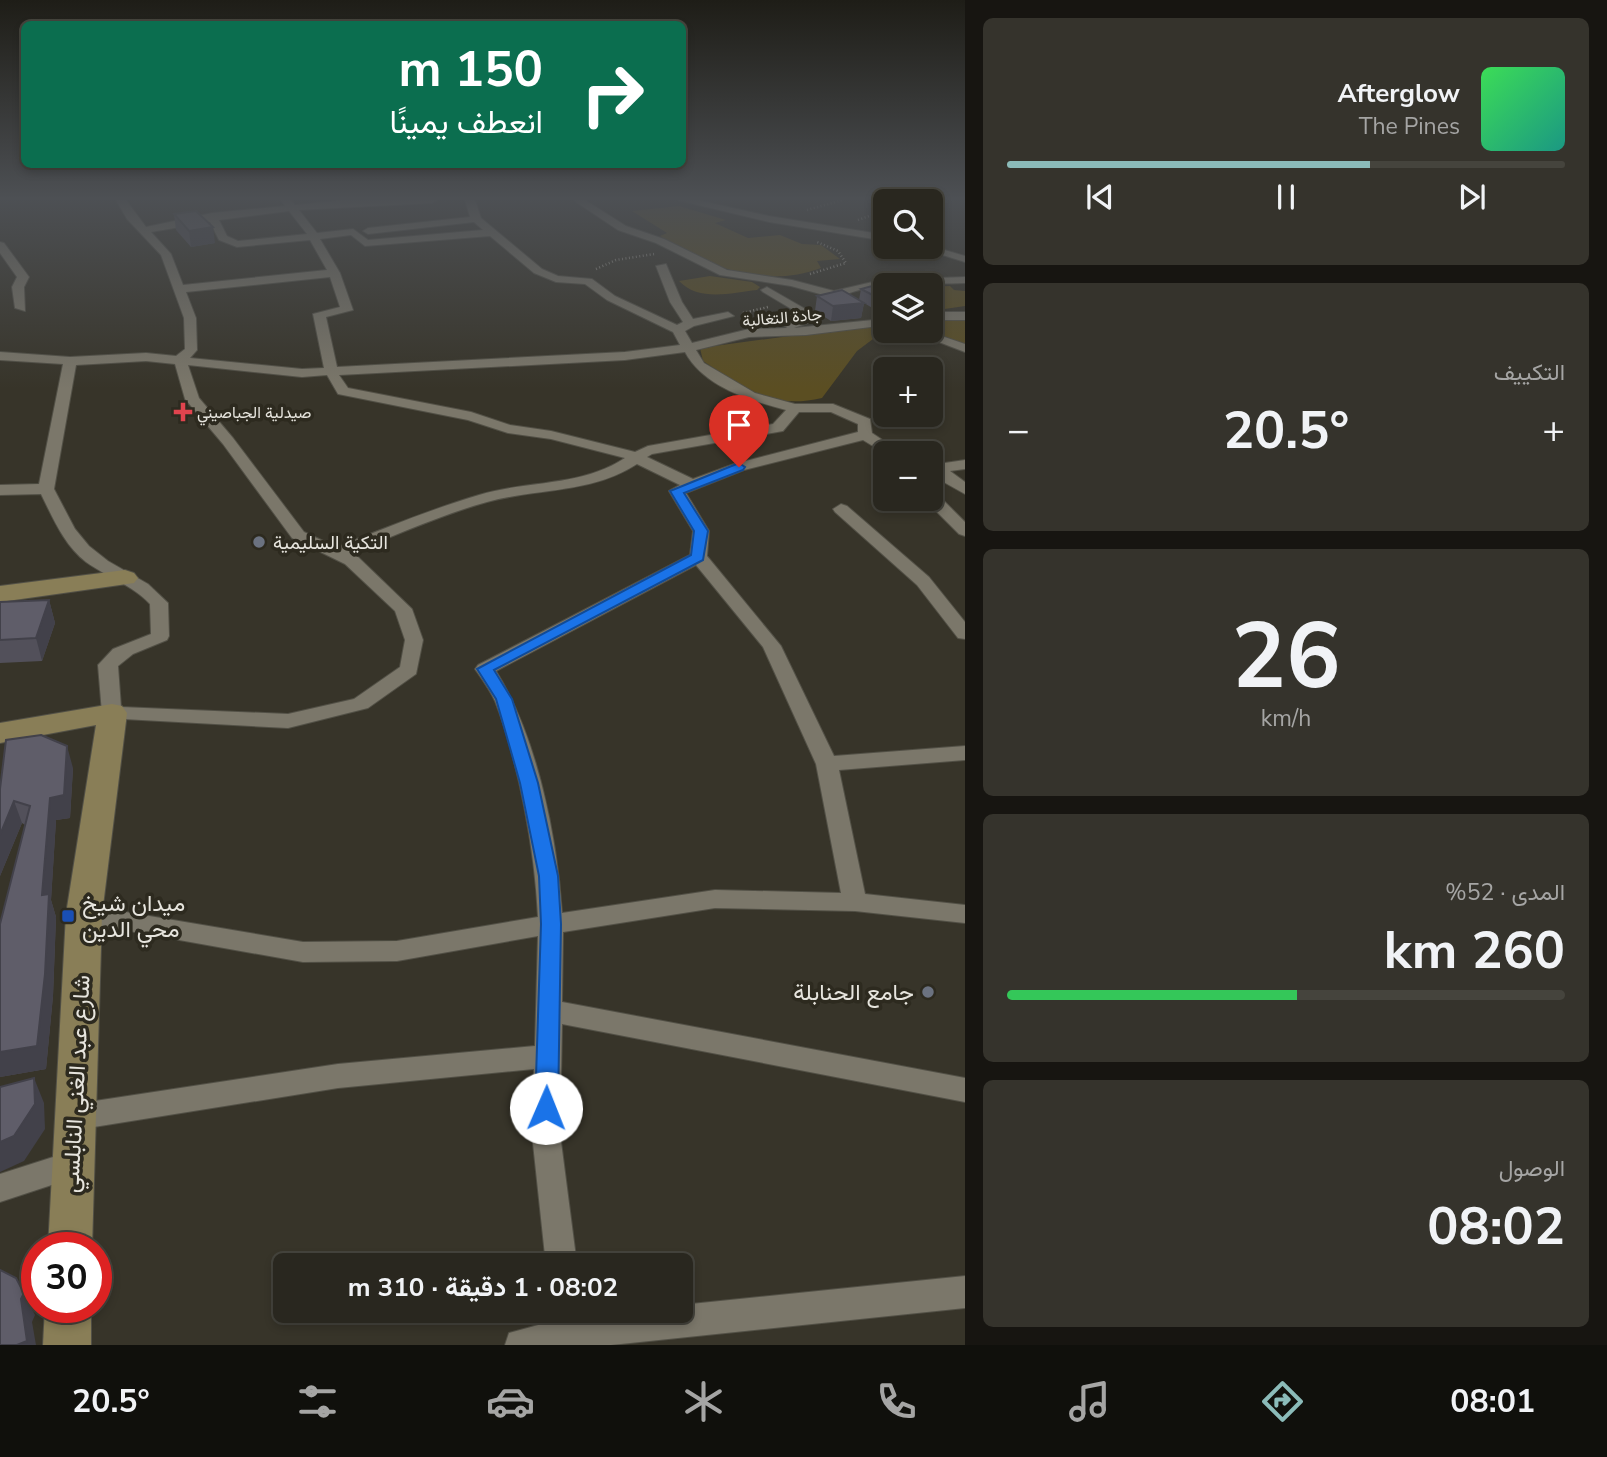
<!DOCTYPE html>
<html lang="ar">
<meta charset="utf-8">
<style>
body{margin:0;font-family:"Nunito Sans",Vazirmatn,sans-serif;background:#35332c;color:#f1f3f6;direction:rtl;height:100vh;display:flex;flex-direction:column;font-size:26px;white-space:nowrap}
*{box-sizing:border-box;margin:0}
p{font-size:23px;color:#a5a5a4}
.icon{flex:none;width:38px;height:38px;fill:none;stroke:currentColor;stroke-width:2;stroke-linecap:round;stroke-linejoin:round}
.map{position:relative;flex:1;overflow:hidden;direction:ltr}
.panel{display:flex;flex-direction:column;gap:18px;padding:18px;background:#171511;width:642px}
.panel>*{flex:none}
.top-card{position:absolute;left:21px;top:21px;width:665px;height:147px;border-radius:10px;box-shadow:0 4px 10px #0003,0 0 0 2px #45443d;direction:rtl;background:#0b6e4f;color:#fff;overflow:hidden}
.fabs{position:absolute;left:873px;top:189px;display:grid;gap:14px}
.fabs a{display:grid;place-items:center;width:70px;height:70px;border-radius:10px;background:#29271f;box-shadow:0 4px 10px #0003,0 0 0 2px #45443d;font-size:35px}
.speed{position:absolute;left:21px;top:1232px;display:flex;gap:14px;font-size:35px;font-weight:700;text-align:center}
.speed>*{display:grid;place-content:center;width:91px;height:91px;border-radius:50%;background:#29271f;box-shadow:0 4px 10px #0003,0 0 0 2px #45443d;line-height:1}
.speed .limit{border:10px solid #d22;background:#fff;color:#111}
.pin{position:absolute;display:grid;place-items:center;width:60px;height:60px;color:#fff;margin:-72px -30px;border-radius:50% 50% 50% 0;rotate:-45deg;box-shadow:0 0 7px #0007}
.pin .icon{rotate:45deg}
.me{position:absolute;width:77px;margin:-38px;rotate:1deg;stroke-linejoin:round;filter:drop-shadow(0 0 5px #0008)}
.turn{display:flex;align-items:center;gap:24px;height:147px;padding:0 28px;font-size:32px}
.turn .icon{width:91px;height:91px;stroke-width:2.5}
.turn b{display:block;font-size:49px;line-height:60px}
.big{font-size:52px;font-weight:700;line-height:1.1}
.panel .tile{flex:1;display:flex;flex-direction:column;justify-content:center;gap:10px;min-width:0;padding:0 24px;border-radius:10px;background:#35332c}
.panel .dial{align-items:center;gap:0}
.dial b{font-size:91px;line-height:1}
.song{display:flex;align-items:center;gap:21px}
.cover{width:84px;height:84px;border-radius:10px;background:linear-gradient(135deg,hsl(130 70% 55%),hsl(170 70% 35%))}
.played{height:7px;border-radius:4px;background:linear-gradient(90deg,#8bbbb9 65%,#45443d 65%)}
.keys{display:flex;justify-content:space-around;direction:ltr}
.heat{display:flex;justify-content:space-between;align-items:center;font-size:38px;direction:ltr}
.charge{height:10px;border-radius:5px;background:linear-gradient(90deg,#34c759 52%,#45443d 0)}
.trip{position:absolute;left:273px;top:1253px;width:420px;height:70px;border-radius:10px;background:#29271f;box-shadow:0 4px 10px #0003,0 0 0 2px #45443d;font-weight:700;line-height:70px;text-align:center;direction:rtl}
.dock{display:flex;height:112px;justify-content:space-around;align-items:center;background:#10100c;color:#a5a5a4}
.dock .icon{width:49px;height:49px}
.dock .on{color:#8bbbb9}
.dock b{font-size:32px;color:#f1f3f6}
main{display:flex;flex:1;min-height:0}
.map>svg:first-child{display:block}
.green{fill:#5b4e22}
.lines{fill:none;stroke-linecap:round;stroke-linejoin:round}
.street-casing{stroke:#525046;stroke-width:2}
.secondary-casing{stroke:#525046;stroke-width:2}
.path{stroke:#959289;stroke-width:2.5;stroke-dasharray:1 2.5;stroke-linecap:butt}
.street{fill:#7b776a;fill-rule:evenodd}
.secondary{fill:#897e57;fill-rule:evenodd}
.wall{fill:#52505a}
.shaded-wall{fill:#42414a}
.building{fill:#5f5d69;stroke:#42414a;stroke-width:2}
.route{fill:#1a73e8;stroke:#114b97;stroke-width:2}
.health-dot{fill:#e0444e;stroke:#2d2a1f;stroke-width:2.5}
.worship-dot{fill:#6b7280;stroke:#2d2a1f;stroke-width:2.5}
.transit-dot{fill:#1a4fb4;stroke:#2d2a1f;stroke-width:2.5}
.labels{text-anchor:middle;stroke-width:7;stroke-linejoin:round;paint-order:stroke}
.far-street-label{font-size:16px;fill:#e7e5de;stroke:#2d2a1f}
.far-poi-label{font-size:16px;fill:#e7e5de;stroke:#2d2a1f;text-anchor:start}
.poi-label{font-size:19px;fill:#e7e5de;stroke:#2d2a1f;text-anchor:start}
.near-poi-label{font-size:23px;fill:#e7e5de;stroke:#2d2a1f;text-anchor:start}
.near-street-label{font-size:23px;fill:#e7e5de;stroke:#2d2a1f}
</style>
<main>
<section class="panel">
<div class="tile">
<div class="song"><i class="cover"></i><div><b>Afterglow</b><p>The Pines</p></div></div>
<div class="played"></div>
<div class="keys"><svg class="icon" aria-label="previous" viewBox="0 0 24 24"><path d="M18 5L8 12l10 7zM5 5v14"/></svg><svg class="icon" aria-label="pause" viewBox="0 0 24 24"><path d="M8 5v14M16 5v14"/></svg><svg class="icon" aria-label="next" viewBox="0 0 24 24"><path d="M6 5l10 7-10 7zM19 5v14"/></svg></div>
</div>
<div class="tile"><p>التكييف</p>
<div class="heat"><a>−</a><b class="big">20.5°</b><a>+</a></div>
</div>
<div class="tile dial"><b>26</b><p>km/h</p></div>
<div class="tile"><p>المدى · 52%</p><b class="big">260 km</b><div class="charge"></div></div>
<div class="tile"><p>الوصول</p><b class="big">08:02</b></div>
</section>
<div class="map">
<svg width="965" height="1345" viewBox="0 0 965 1345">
<rect width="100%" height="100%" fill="#373429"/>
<g class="green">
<path d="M679,206L726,220L715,223L748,238L780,235L802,244L821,245L840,259L817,261L821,268C765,289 708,268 660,236L667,233L632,211Z"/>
<path d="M710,276L752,282L760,287L757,290C731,293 699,302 679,281Z"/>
<path d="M950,286L954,290L965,291V306L931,311V287Z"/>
<path d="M965,318V345L927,331H931V319Z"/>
<path d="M878,324L885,325V330L857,351L822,398C770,410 745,388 703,361L700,348Z"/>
</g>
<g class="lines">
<g class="street-casing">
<g id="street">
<path d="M116,200H126L146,227L212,213L285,206L281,200H291L295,205L346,200H437L432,203L299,210L317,233L353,229L368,240L483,230L474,222L368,234L363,231L368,228L470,217L465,200H475L481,218L542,269L558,276L592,279L615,296L677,325L683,322L670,302L656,266L666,264L682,302L693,319L728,312L734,316L694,326L685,331L692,343L749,329L787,328L784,325L786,322L805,317L763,292L761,290L767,287L821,318L794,328L883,319L885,322L879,326L806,335L749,337L696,350L704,363L755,393L795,404H833L870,419L872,433L902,453L886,454L863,440L744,470L686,493L709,531L707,556L781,646L834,756L965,746V760L839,770L865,894L965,905V923L855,911L715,908L563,932L562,1002L965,1078V1102L562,1024L560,1134L577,1265H546L532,1134L534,1069L338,1088L75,1130L65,1126L61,1117L65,1108L75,1104L338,1064L535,1046L538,936L397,961L303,962L84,923L75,921L72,914L75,907L84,905L303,942L397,941L538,917C535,851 519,763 495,701C490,690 482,679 475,669L478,665L690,555L693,531L669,491L680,485L637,464C591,494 537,488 487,502C440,515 395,536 350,553L357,556L412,609L423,640L416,674L368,708L288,728L105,718L102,713L98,665L113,649L151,634L150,604C132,585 107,577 86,562C64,545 53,518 41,494L0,495V485L39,484L63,364L0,360V352L70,357L146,353L176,356L185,349L184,318L161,255L127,219ZM289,211L307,234L238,241L227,236L219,220ZM210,222L219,240L237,247L310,240L327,270L183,285L171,254L151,232ZM351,235L365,246L490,236L534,273L556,282L585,284L607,300L673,332L680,345L625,352L337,367L326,317L353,310L340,273L320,239ZM330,277L340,307L313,314L324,368L302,369L190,358L197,350L196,318L186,292ZM685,352C704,387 749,400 786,410L773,424L648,446L635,452L551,431L510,425L471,412L348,388L339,375L625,360ZM146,361L175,364L185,399L223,444L292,538L345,564L395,611L405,640L400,667L354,699L288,714L121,707L118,666L133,654L167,640L169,636L168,603L148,584L108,561L89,546L75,529L54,489L76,365ZM188,365L302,377L327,375L338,394L468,420L508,433L551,439L625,458C581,487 528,480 479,495C431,509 384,529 336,547L304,532L233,438L199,398ZM799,412H831L858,424V432L734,464L693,479L647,457L652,454L783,431ZM696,565L763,647L816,764L841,893L715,890L562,913C557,836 537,737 496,671Z"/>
<path d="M573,200H585L626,226L664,239L727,270L792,280L834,291L881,280L965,277V283C924,285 882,280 844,295L857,304L851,308L831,297L791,286L720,275L656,243L618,230Z"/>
<path d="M677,200H697L769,216L886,235V241L769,222Z"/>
<path d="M0,242L4,243L29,277L24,287L25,311L15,308L12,287L17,277L0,253Z"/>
<path d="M931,246L965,256V262L917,247Z"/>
<rect x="931" y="312" width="34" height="8"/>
<path d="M910,331H927L965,344V352Z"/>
<path d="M965,460V469L950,471L965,482V494L931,475V465Z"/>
<path d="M931,492L937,494L965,522V536L959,534L925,500L931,499Z"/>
<path d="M841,504L847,506L929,577L965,622V639L958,638L917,585L835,512L833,509Z"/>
<path d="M72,1151L82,1155L87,1165L82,1175L0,1202V1174Z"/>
<path d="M965,1276V1308L611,1345H505L509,1333L553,1321L552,1311H584L585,1315L628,1311H681V1305Z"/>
</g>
</g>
<g class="secondary-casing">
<g id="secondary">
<path d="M125,570L134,573L138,578L134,583L0,602V586Z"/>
<path d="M112,704L122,706L127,713L102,914L92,1248H48L66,914L96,725L0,743V723Z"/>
<path d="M45,1307H91V1345H43Z"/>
</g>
</g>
<g class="path">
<path d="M807,210L843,200"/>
<path d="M858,220L886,210"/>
<path d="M596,269L616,260L654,254"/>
<path d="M810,274L846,263L838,251L817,242"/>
<path d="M743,313L768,307"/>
</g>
<use href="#street" class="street"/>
<use href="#secondary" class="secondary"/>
</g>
<g class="wall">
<path d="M174,214L215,243L191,247L176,230Z"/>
<path d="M861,289L886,295V316L864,303L861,318L831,321L815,311L817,296L859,300Z"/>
<path d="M49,600L55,623L42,661L0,663V602Z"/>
<path d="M73,768L70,818L56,820L51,900L56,917L53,996L46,1069L0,1077V924L25,825L22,823L0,876V789Z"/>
</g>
<g class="shaded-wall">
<path d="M213,227L215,243L191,247L189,231Z"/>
<path d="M864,303L861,318L831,321L833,306Z"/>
<path d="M49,600L55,623L42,661L36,638Z"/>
<path d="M67,746L73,768L70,818L56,820L51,900L56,917L53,996L46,1069L0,1077V1052L42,895L50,798Z"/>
<path d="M14,801L22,823L0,876V835Z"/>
<path d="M34,1078L44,1103L45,1129L24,1161L0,1172V1142Z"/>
<path d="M24,1293L35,1315L32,1322L36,1345H17L21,1299Z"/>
</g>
<g class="building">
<path d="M196,211L213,227L189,231L174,214Z"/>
<path d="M872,286L886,295V302L861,289Z"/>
<path d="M842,290L864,303L833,306L817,296Z"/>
<path d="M49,600L36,638L0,640V602Z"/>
<path d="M41,735L67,746L64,795L50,798L42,895L49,894L45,974L37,1046L0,1052V924L30,806L14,801L0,835V789L6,740Z"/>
<path d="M34,1078L35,1104L14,1136L0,1142V1087Z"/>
<path d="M0,1270L16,1278L24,1293L21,1299L27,1341L17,1345H0Z"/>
</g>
<linearGradient id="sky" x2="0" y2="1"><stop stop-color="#1e1d17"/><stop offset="0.51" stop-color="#4d5054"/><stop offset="1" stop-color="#4d5054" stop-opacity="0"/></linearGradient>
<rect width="965" height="389" fill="url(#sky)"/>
<path class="route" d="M739,463L745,467L743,470L684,493L708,531L703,560L494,670L512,699L538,783L558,876L561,924L558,1108L555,1115L546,1118L538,1115L535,1108L541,924L539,876L520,783L496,699L477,669L691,555L694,531L670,491Z"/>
<path class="health-dot" d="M179.5 401.5h7v7h7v7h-7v7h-7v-7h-7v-7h7z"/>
<g class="worship-dot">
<circle cx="259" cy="542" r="7"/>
<circle cx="928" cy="992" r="7"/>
</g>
<rect class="transit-dot" x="61" y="909" width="14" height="14" rx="3.5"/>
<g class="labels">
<g class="far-street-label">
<text transform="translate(782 317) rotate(-5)" y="6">جادة التغالبة</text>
</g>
<g class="far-poi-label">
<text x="197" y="418">صيدلية الجباصيني</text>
</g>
<g class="poi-label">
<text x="273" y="549">التكية السليمية</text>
</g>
<g class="near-poi-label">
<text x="82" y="911">ميدان شيخ<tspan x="82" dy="26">محي الدين</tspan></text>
<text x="914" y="1000" text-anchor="end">جامع الحنابلة</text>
</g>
<g class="near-street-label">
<text transform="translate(76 1084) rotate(-87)" y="8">شارع عبد الغني النابلسي</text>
</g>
</g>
</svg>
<div class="fabs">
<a><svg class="icon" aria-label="search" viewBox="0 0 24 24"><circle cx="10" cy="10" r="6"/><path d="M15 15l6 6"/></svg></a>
<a><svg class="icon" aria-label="layers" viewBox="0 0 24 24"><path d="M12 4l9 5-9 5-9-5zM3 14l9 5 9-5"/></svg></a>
<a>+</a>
<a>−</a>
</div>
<div class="speed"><div class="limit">30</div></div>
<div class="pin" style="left:739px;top:467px;background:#d93025"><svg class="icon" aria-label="arrive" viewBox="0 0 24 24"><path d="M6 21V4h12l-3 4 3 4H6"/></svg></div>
<svg class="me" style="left:546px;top:1108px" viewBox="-20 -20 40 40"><circle r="19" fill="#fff"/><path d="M0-13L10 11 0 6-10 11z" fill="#1a73e8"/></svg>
<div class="trip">08:02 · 1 دقيقة · 310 m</div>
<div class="top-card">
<div class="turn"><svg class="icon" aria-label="right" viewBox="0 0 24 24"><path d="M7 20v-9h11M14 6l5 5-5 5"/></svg><div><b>150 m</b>انعطف يمينًا</div></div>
</div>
</div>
</main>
<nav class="dock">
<b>08:01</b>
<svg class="icon on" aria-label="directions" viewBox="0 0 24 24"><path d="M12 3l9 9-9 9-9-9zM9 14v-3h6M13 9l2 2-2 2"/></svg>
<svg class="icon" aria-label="music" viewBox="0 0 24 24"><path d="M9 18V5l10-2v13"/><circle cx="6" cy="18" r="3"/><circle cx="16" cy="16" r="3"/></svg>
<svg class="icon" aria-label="phone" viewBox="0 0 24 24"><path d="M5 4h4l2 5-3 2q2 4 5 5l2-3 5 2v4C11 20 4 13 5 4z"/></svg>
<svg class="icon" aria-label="climate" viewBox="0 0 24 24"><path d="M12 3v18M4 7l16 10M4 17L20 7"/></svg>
<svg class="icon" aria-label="car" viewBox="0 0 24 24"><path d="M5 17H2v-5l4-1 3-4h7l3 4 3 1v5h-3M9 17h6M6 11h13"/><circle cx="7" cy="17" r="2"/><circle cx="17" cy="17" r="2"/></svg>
<svg class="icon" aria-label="filters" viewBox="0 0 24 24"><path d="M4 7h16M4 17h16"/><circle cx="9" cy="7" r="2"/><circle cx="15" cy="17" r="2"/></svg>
<b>20.5°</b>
</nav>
